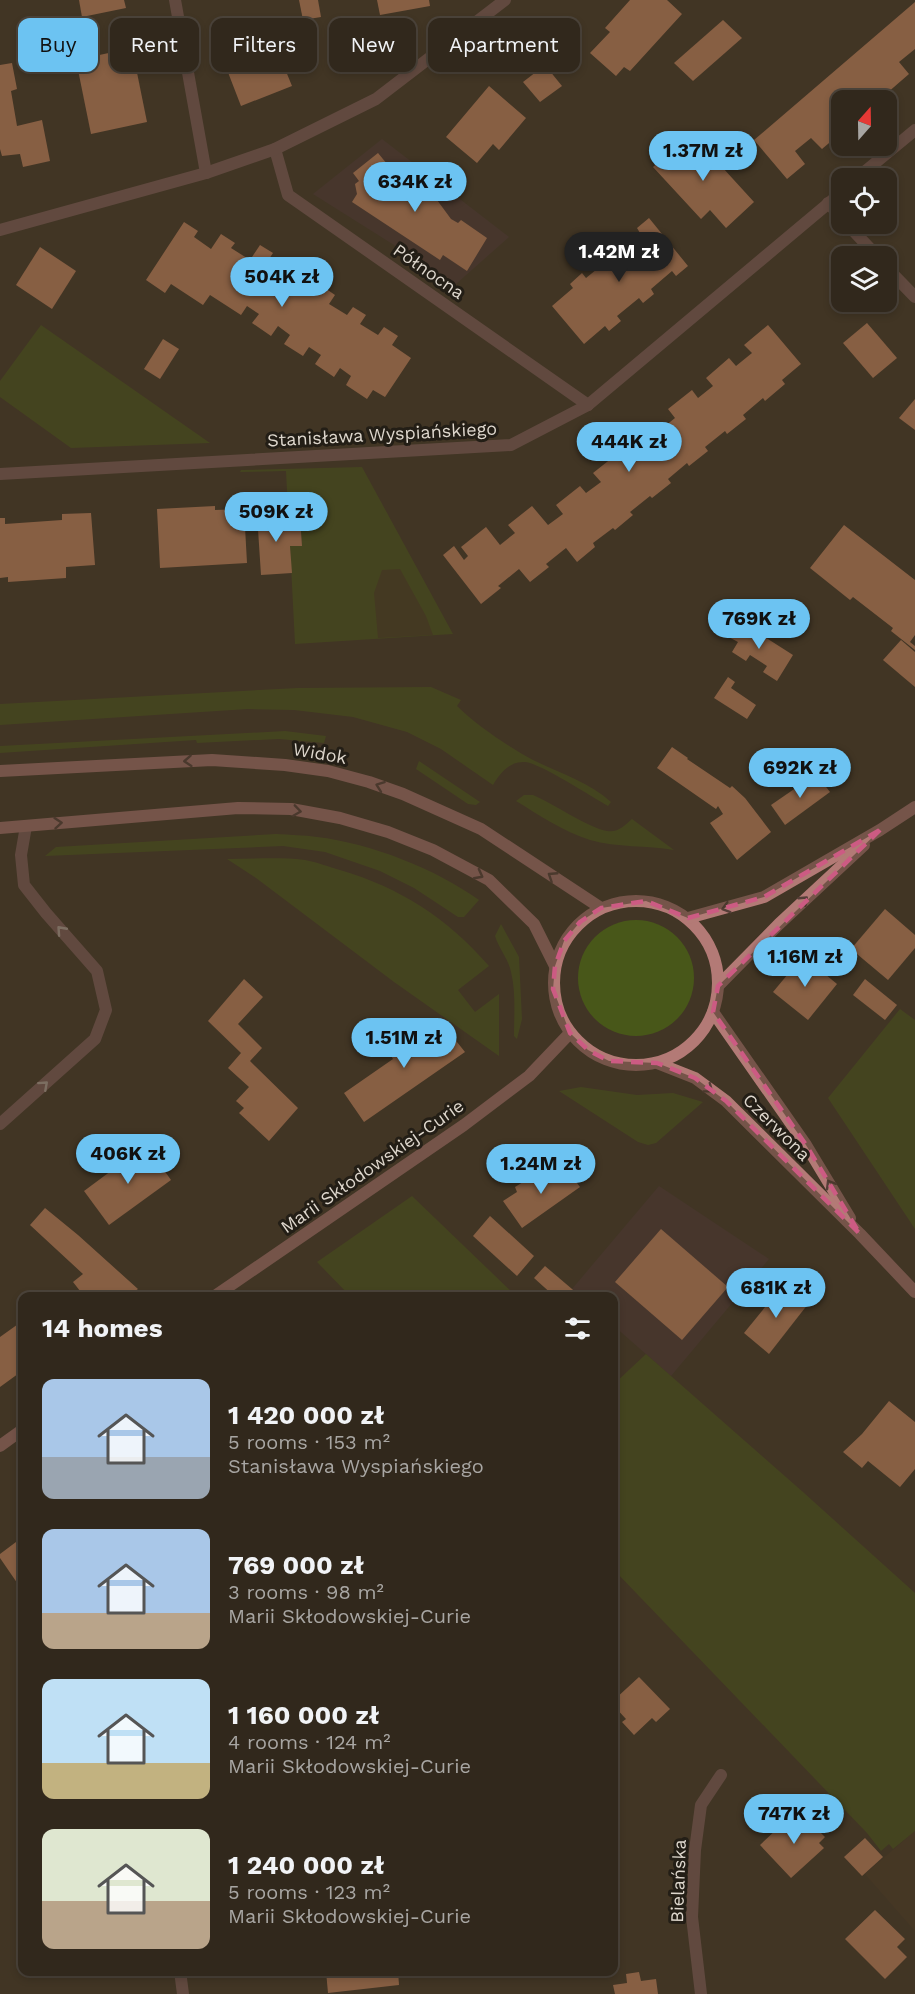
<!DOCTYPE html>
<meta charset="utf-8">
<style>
body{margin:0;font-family:"Work Sans",sans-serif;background:#393025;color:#f1f3f6;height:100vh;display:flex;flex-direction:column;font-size:22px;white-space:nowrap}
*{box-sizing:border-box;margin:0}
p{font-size:20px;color:#a8a6a3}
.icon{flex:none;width:33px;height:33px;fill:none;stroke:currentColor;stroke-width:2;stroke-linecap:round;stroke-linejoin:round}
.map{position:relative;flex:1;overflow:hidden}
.sheet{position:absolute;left:18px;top:1292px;width:600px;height:684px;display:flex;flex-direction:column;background:#31281c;border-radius:12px;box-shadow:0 3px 9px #0003,0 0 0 2px #4c443b}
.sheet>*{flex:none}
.banner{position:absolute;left:18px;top:18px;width:600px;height:54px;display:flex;gap:12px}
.needle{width:39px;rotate:20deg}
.tools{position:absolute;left:831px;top:90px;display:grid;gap:12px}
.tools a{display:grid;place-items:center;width:66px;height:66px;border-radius:12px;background:#31281c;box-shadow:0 3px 9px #0003,0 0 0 2px #4c443b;font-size:30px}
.price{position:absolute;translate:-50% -51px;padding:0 14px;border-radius:21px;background:#6cc3f2;color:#111;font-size:20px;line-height:39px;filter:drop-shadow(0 2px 3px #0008)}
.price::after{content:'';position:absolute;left:50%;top:36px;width:18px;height:14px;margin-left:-9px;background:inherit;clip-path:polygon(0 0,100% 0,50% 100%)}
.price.active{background:#222;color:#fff}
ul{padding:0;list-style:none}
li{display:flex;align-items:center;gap:18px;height:150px;padding:0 24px}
li span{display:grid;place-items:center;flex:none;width:168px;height:120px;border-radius:12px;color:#555}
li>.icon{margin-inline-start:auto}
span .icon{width:72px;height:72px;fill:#fffc;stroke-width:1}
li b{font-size:26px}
h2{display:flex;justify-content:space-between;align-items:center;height:72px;padding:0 24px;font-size:26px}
.pill{padding:0 21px;border-radius:12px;background:#31281c;box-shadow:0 3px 9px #0003,0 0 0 2px #4c443b;font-size:21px;line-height:54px}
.pill.active{background:#6cc3f2;color:#111}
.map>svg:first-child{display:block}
.commercial{fill:#4e3936}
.built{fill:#4b3a24}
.green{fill:#485719}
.sand{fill:#473f1f}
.building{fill:#dc9268}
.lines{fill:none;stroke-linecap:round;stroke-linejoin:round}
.street{stroke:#876360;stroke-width:12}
.secondary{stroke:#b37a76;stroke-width:12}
.oneway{stroke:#553e38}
.oneway2{stroke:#c4b4ac}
.marked{fill:none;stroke:#cc5b83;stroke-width:4.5;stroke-dasharray:12 8;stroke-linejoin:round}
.labels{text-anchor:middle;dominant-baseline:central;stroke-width:6;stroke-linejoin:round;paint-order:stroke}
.street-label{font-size:18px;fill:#ded7cd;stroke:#231e16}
</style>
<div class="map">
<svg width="915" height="1994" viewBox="0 0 915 1994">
<rect width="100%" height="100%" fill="#413525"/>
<!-- commercial -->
<g class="commercial">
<path d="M382,139L509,237L456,284L313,194Z"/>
<path d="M659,1186L769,1259L671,1376L614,1326V1296H580L572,1289Z"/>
</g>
<!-- built -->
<path class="built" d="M915,1831V1931L865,1874Z"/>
<!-- green -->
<g class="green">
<path d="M41,325L210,443L71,448L0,397V381Z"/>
<path d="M362,467L453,634L295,644L290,546L302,545L301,531H289L286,471L240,472L241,470Z"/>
<path d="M431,687L461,700L457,706C476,725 509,747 533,760C560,773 589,782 611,802L608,806C592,797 540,763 525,762C510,761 500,773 493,785L441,749L407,732L353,717L294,710L248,709L0,725V704L298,688Z"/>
<path d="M285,731L326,736L324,743L279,739L197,743L196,740L0,753V746Z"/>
<path d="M419,761L480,802L476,805L468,804L416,769Z"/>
<path d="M524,795H533C552,803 589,828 607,831C618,833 625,825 632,819L674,850C647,845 617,848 590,840C564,832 539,815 516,801Z"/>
<path d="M276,834C290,835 304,835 317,837C370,843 436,869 479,900L464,917H458L414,888L380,871L325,852L283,846L45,856L56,847Z"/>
<path d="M227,859C252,859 279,857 305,860C317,862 329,867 340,870C401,888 447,918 489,966L458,990L475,1012L499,994V1056L394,982L256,878Z"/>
<circle cx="636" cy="978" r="58"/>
<path d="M501,924L519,957L522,1019L517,1039L514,1036C514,1015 516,992 511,972C509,960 499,949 495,936Z"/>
<path d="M900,1009L915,1020V1229L828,1098Z"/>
<path d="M581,1087L637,1095L673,1093L703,1102L656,1143L648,1145L638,1142L559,1091Z"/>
<path d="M412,1196L516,1296H350L317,1262Z"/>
<path d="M646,1354L803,1492L915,1593V1831L893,1849L889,1844L881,1851L867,1833L614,1570V1384Z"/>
</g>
<!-- sand -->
<path class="sand" d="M400,569L426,616L433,635L378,638L374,593L382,570Z"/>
<!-- building -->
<g class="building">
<path d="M79,0H124L126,8L82,17Z"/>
<path d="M299,0H318L321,17L303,20Z"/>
<path d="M377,0H429L430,6L380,15Z"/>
<path d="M630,0H667L682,14L630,71L624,67L616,76L590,53L610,32L605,28Z"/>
<path d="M915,2V49L899,62L909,74L879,100H871L864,93L854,100H842V132L822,149L811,138L795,151L805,164L787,179L754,140Z"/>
<path d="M723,20L742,38L693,81L674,63Z"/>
<path d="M258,30L264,46L274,42L292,86L241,106L224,62L245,54L238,38Z"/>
<path d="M132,48L147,122L91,134L76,60Z"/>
<path d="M12,63L17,89L11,91L17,126L42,120L50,161L23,167L20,154L2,156L0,149V65Z"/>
<path d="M545,65L562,86L540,102L523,82Z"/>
<path d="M489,86L526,118L499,150L493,144L477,163L446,137Z"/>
<path d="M691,133L754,202L726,228L710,210L701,219L653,167Z"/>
<path d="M378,153L392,170L399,164L417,187L423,181L451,219L458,223L461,220L487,238L467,271L443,255L440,260L352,202L357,194L355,184L359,181L353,173Z"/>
<path d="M649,218L688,266L676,276L672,271L651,289L654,294L643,303L639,298L617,316L621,321L609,331L605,326L584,344L552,306L573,288L570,284L582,273L586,278L607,261L603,256L615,246L619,251L640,233L637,228Z"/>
<path d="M184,222L198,231L194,237L211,249L221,234L235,243L231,248L250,260L260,245L273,253L267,262L285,275L291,265L304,274L298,283L316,295L322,286L335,295L329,304L347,315L353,307L366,315L360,324L378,335L384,327L398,336L392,345L411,358L385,397L373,390L367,399L346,385L351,376L340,368L334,377L315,364L321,355L309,347L303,356L284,344L290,335L278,326L271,336L252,323L259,314L247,306L241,315L210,295L203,305L171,284L165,293L146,280Z"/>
<path d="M40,247L76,271L52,309L16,285Z"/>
<path d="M867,323L897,358L873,378L843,343Z"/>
<path d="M768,325L801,364L782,380L785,384L765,401L763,398L743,415L746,419L727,434L725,431L705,447L708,451L689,466L687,463L668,479L671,483L652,498L650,496L630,512L633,515L615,530L613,528L593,543L595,547L577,562L566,548L546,564L549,567L530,582L519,569L498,586L501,588L481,604L443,555L454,546L464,560L468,556L461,547L486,527L500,545L515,533L508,525L532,506L548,525L563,514L556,505L580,486L586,493L601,482L593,473L617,454L623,462L637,450L630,441L654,422L660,430L675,418L668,409L692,390L698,398L713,386L706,378L729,358L736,366L752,353L744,345Z"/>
<path d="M163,339L179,349L160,379L144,369Z"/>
<path d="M915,399V430L899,418Z"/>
<path d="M215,506V510L244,509L247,563L160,568L157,509Z"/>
<path d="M288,512L289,531H301L302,546H290L292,573L261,575L257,514Z"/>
<path d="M91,513L95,565L66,567V578L8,582V577L0,578V518H5V524L62,520V514Z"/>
<path d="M844,525L915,580V635L910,642L915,646V650L891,631L893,628L853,597L850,600L810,568Z"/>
<path d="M734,620L756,634L757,632L793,655L777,681L763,672L767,666L750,655L746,661L732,652L738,642L725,635Z"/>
<path d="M901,640L915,652V687L883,660Z"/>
<path d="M728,677L735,682L731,688L756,705L747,719L714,698Z"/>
<path d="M672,747L688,758L687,759L730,788L732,786L745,798L771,832L737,860L710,823L723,814L718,806L716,809L657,768Z"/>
<path d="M816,774L830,792L785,825L771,805Z"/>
<path d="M885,909L915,935V948L888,980L851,949Z"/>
<path d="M803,956L837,984L808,1020L773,992Z"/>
<path d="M244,979L263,997L238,1024L262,1048L250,1061L298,1108L269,1141L239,1113L244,1108L236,1101L249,1087L228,1068L241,1053L208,1021Z"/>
<path d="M865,979L897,1005L885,1020L853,995Z"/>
<path d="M425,1019L439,1037L446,1031L449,1032L465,1052L364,1122L344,1093L393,1059L386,1047Z"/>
<path d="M146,1145L171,1180L109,1225L84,1191Z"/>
<path d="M566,1167L569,1171L574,1170L579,1178L577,1183L580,1187L522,1228L503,1201L517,1192L515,1187L528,1179L530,1182L544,1173L548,1179Z"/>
<path d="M45,1208L78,1235L138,1289L128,1296H84L73,1282L83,1274L30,1225Z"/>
<path d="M490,1216L534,1256L517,1276L473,1236Z"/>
<path d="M661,1229L728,1287L682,1340L615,1282Z"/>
<path d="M545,1266L572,1289L580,1296H554L534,1278Z"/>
<path d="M783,1285L808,1304L769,1354L744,1333Z"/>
<path d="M21,1322L22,1371L0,1387V1337Z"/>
<path d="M889,1401L915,1422V1469L900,1487L868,1461L862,1468L843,1452L862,1434Z"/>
<path d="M16,1542L20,1548L22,1546V1590L0,1558V1554Z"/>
<path d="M639,1677L670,1709L656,1722L652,1718L634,1735L622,1722L626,1719L614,1706V1700Z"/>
<path d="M793,1814L805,1827L810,1822L825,1837L819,1843L824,1848L791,1878L760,1845Z"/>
<path d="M865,1838L883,1857L862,1876L844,1857Z"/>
<path d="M875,1910L905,1939L897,1947L907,1957L885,1979L845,1939Z"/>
<path d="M326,1971H398L399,1985L328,1993Z"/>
<path d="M639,1972L641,1981L656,1979L658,1994H615L613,1985L627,1983L626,1974Z"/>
</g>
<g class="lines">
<!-- street -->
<g class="street">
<path d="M175,0L206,173"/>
<path d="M275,149L288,195L588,405"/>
<path d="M857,178L915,130"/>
<path d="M828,203L842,218"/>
<path d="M847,224L877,256"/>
<path d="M0,230L206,173L275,149L376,99L505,0"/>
<path d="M886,267L915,297"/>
<path d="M0,474L511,445L588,405L842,192"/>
<path d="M0,1124L95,1039L106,1010L97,971L46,913L24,885L21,855L26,826"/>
<path d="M180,1971L183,1994"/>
<path d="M701,1994L692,1917L695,1850L701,1805L721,1775"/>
</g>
<!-- secondary -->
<g class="secondary">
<path d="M0,771L212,760L285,765L328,771L369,782L403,794L481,829L601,908"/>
<path d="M0,828L238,808L291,809L340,818L388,832L433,850L489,880L534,924L555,966"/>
<circle cx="636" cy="983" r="82"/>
<path d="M688,918L764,897L880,830L915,807"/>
<path d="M718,986L779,924L864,845"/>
<path d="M713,1012L806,1145L850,1218"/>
<path d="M657,1063L695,1078L726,1101L860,1234L915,1292"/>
<path d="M215,1296L464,1125L529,1076L570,1033"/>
<path d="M0,1446L22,1430"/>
</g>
</g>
<!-- one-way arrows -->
<defs><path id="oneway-chevron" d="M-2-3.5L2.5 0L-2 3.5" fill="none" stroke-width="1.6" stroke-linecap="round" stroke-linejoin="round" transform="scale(1.5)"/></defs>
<g class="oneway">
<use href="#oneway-chevron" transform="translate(188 761) rotate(176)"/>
<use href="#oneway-chevron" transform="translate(380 786) rotate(-160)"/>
<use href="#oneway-chevron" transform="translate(297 811) rotate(8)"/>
<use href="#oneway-chevron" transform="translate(58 823) rotate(-5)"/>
<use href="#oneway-chevron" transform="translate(479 875) rotate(28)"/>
<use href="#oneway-chevron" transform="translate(552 876) rotate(-147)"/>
<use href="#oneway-chevron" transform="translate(804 900) rotate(-43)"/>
<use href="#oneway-chevron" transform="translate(726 908) rotate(164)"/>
<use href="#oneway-chevron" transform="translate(709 1089) rotate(37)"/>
<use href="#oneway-chevron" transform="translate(830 1184) rotate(-121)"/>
</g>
<g class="oneway2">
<use href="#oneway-chevron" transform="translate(61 930) rotate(-132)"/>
<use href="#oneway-chevron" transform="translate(44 1085) rotate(-42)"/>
</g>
<!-- marked area -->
<path d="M0 0H915V1994H0ZM880,830L718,986L713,1012L806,1145L860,1234L726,1101L695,1078L657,1063L609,1061L588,1050L570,1033L553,989L555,966L564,941L580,922L601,908L646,901L688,918L764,897Z" fill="#413525" fill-opacity=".55" fill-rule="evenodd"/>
<path class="marked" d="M880,830L718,986L713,1012L806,1145L860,1234L726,1101L695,1078L657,1063L609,1061L588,1050L570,1033L553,989L555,966L564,941L580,922L601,908L646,901L688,918L764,897Z"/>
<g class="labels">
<!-- street labels -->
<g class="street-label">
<text transform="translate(429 271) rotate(35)">Północna</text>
<text transform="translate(382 434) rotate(-3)">Stanisława Wyspiańskiego</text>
<text transform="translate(320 753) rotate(10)">Widok</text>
<text transform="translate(777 1127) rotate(45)">Czerwona</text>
<text transform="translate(372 1166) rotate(-35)">Marii Skłodowskiej-Curie</text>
<text transform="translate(678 1881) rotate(-88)">Bielańska</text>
</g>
</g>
</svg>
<div class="tools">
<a><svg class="needle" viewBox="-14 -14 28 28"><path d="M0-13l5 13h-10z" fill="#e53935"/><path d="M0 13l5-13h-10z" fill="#a8a6a3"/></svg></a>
<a><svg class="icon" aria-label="locate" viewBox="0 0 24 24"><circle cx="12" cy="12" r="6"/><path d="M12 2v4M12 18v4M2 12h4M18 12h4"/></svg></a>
<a><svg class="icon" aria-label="layers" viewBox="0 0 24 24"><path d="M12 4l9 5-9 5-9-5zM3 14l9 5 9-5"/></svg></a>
</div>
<b class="price" style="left:703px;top:182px">1.37M zł</b>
<b class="price" style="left:415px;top:213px">634K zł</b>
<b class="price active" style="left:619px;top:283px">1.42M zł</b>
<b class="price" style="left:282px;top:308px">504K zł</b>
<b class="price" style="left:629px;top:473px">444K zł</b>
<b class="price" style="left:276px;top:543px">509K zł</b>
<b class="price" style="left:759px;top:650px">769K zł</b>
<b class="price" style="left:800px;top:799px">692K zł</b>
<b class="price" style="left:805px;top:988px">1.16M zł</b>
<b class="price" style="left:404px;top:1069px">1.51M zł</b>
<b class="price" style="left:128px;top:1185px">406K zł</b>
<b class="price" style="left:541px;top:1195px">1.24M zł</b>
<b class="price" style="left:776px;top:1319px">681K zł</b>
<b class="price" style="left:794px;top:1845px">747K zł</b>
<div class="banner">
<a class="pill active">Buy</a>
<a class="pill">Rent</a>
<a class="pill">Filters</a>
<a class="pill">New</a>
<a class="pill">Apartment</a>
</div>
<section class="sheet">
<h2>14 homes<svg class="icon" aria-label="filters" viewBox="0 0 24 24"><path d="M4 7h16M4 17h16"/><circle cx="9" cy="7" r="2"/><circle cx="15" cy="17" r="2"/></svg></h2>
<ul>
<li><span style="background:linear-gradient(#a9c7e8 65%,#9aa5b1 0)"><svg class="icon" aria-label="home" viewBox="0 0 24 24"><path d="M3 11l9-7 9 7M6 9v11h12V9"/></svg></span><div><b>1 420 000 zł</b><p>5 rooms · 153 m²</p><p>Stanisława Wyspiańskiego</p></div></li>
<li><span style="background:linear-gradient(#a9c7e8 70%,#b9a48a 0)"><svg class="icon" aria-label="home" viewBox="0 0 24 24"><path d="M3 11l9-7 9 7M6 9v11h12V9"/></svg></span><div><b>769 000 zł</b><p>3 rooms · 98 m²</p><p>Marii Skłodowskiej-Curie</p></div></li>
<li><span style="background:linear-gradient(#bfe0f5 70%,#c2b280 0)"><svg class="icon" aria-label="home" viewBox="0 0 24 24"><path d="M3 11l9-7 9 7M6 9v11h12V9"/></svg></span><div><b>1 160 000 zł</b><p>4 rooms · 124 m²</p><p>Marii Skłodowskiej-Curie</p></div></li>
<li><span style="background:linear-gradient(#dfe7d0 60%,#b9a48a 0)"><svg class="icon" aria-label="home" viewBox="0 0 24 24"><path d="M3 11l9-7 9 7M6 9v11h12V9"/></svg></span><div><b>1 240 000 zł</b><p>5 rooms · 123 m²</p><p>Marii Skłodowskiej-Curie</p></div></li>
</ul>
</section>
</div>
